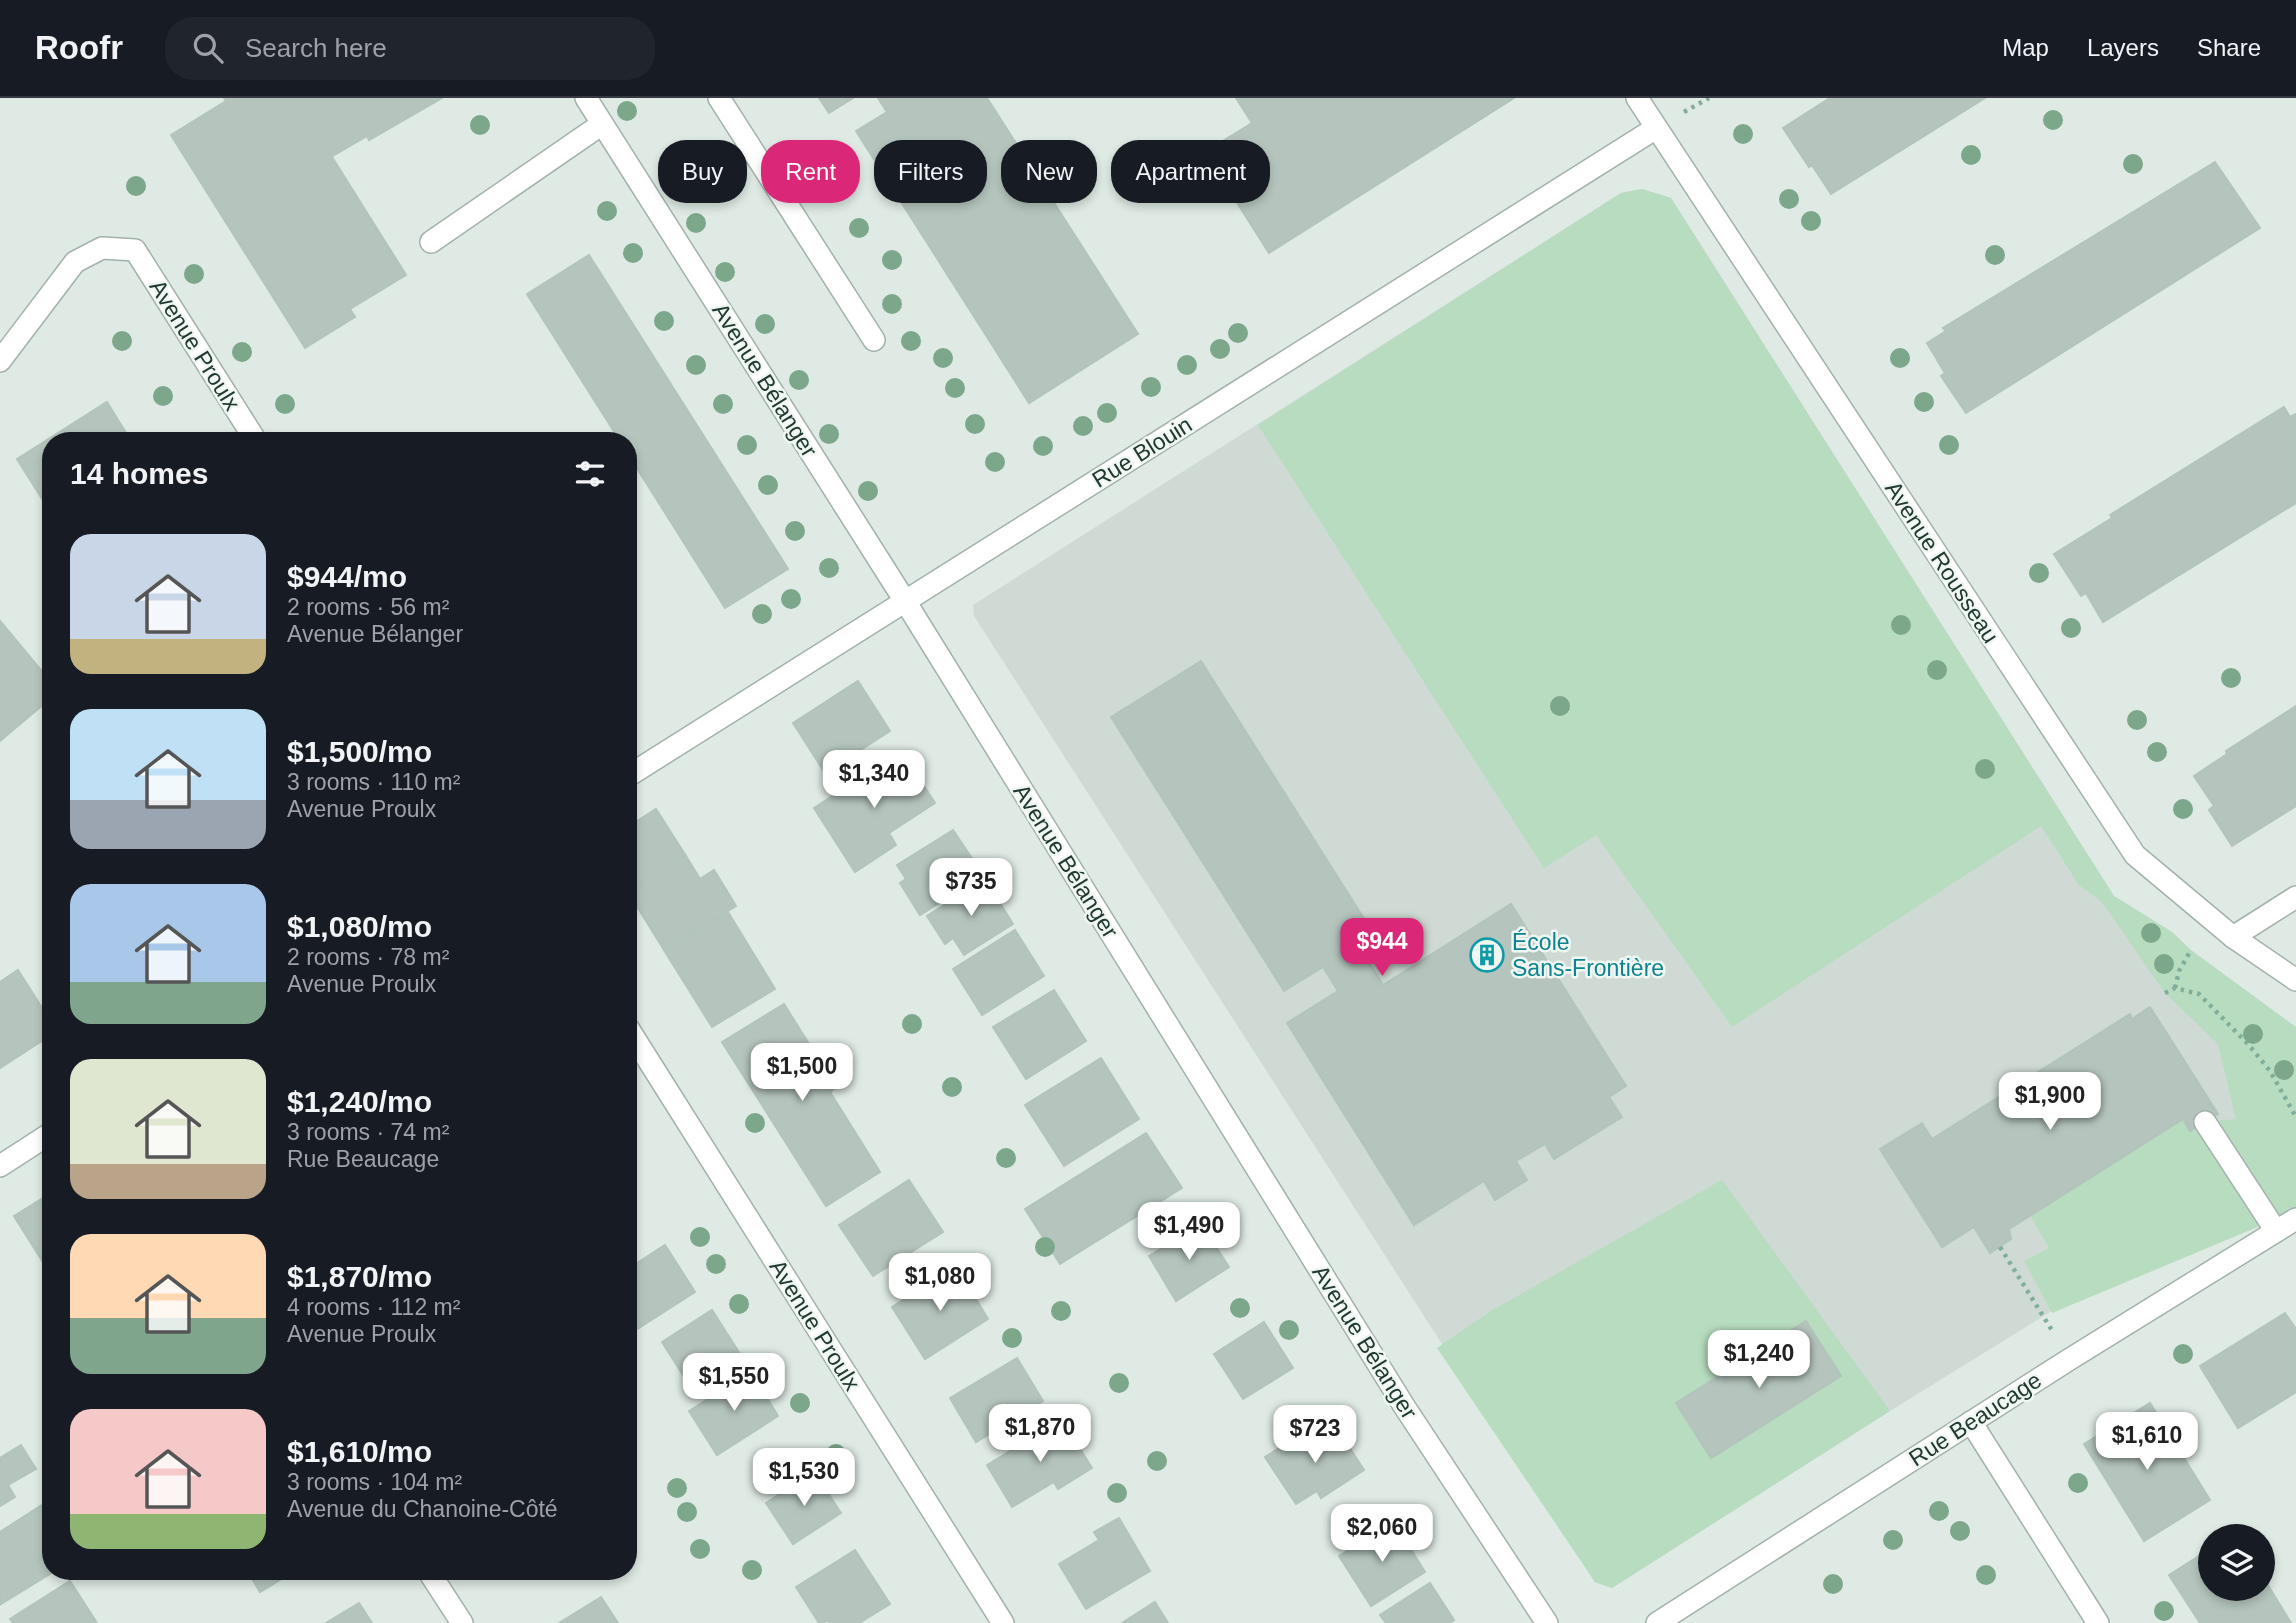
<!DOCTYPE html>
<meta charset="utf-8">
<style>
body{margin:0;font-family:Arial,sans-serif;background:#20242c;color:#f1f3f6;height:100vh;display:flex;flex-direction:column;font-size:26px;white-space:nowrap}
*{box-sizing:border-box;margin:0}
p{font-size:23px;color:#9ea1a6}
.icon{flex:none;width:38px;height:38px;fill:none;stroke:currentColor;stroke-width:2;stroke-linecap:round;stroke-linejoin:round}
.map{position:relative;flex:1;overflow:hidden}
.details{position:absolute;left:42px;top:334px;width:595px;height:1148px;display:flex;flex-direction:column;background:#171b24;border-radius:28px;box-shadow:0 4px 10px #0003}
.details>*{flex:none}
.top-card{position:absolute;left:658px;top:42px;width:665px;height:63px;display:flex;gap:14px}
.buttons{position:absolute;left:2198px;top:1426px;display:grid;gap:14px}
.buttons a{display:grid;place-items:center;width:77px;height:77px;border-radius:50%;background:#171b24;box-shadow:0 4px 10px #0003;font-size:35px}
.price{position:absolute;translate:-50% -60px;padding:0 16px;border-radius:14px;background:#fff;color:#222;font-size:23px;line-height:46px;filter:drop-shadow(0 2px 4px #0008)}
.price::after{content:'';position:absolute;left:50%;top:42px;width:21px;height:16px;margin-left:-10px;background:inherit;clip-path:polygon(0 0,100% 0,50% 100%)}
.price.active{background:#db2777;color:#fff}
ul{padding:0;list-style:none}
li{display:flex;align-items:center;gap:21px;height:175px;padding:0 28px}
li span{display:grid;place-items:center;flex:none;width:196px;height:140px;border-radius:21px;color:#555}
li>.icon{margin-inline-start:auto}
span .icon{width:84px;height:84px;fill:#fffc;stroke-width:1}
li b{font-size:30px}
h2{display:flex;justify-content:space-between;align-items:center;height:84px;padding:0 28px;font-size:30px}
.chip{padding:0 24px;border-radius:28px;background:#171b24;box-shadow:0 4px 10px #0003;font-size:24px;line-height:63px}
.chip.active{background:#db2777;color:#fff}
header{display:flex;align-items:center;gap:42px;box-sizing:border-box;height:98px;padding:0 35px;background:#171b24;border-bottom:2px solid #363941}
header strong{font-size:33px}
nav{display:flex;gap:38px;margin-inline-start:auto;font-size:24px}
.search{width:490px;height:63px;background:#20242c;display:flex;align-items:center;gap:18px;box-sizing:border-box;padding:0 24px;border-radius:28px;color:#9ea1a6;font-size:26px}
.map>svg:first-child{display:block}
.built{fill:#cedad3}
.green{fill:#b8dcbf}
.building{fill:#b5c5bd;stroke:#b2c4bb;stroke-width:2}
.lines{fill:none;stroke-linecap:round;stroke-linejoin:round}
.minor-casing{stroke:#a2b2ab;stroke-width:24}
.path{stroke:#80ae9b;stroke-width:4.5;stroke-dasharray:3.5 5;stroke-linecap:butt}
.minor{stroke:#fff;stroke-width:21}
.tree{fill:#7ca78a}
.labels{text-anchor:middle;dominant-baseline:central;stroke-width:5;stroke-linejoin:round;paint-order:stroke}
.street-label{font-size:23px;fill:#213a31;stroke:#f0f7f3}
.culture-label{font-size:23px;fill:#0d838f;stroke:#f0f7f3;text-anchor:start}
</style>
<header>
<strong>Roofr</strong>
<div class="search"><svg class="icon" aria-label="search" viewBox="0 0 24 24"><circle cx="10" cy="10" r="6"/><path d="M15 15l6 6"/></svg>Search here</div>
<nav><a>Map</a><a>Layers</a><a>Share</a></nav>
</header>
<div class="map">
<svg width="2296" height="1525" viewBox="0 0 2296 1525">
<rect width="100%" height="100%" fill="#dfeae4"/>
<!-- built -->
<path class="built" d="M1642,91L1671,100L2114,798L2172,834L2191,852L2296,1062L1890,1313L1612,1490L1595,1484L974,518L973,507L1621,95Z"/>
<!-- green -->
<g class="green">
<path d="M1642,91L1671,100L2114,798L2172,834L2191,852L2296,929V1113L2052,1215L2024,1163L2049,1150L2030,1117L2183,1021L2191,1033L2205,1024L2236,1021L2218,946L2165,895L2102,804L2079,787L2041,728L1732,929L1596,737L1544,770L1258,327L1621,95Z"/>
<path d="M1722,1082L1890,1313L1612,1490L1595,1484L1437,1250L1491,1213Z"/>
</g>
<!-- building -->
<g class="building">
<path d="M224,0H295L406,177L350,211L355,219L305,250L171,37L226,3Z"/>
<path d="M295,0H442L369,42L367,38L331,59Z"/>
<path d="M819,0H853L829,15Z"/>
<path d="M878,0H987L1138,236L1029,305L856,33L887,14Z"/>
<path d="M1236,0H1514L1269,155L1205,54L1252,25Z"/>
<path d="M1830,0H1985L1831,96L1812,67L1809,69L1783,30Z"/>
<path d="M2215,64L2260,130L1966,315L1941,278L1945,275L1927,245L1946,233L1943,230Z"/>
<path d="M589,157L788,471L725,510L628,356V343H620L527,196Z"/>
<path d="M107,304L131,343H51V415L17,361Z"/>
<path d="M2284,309L2290,319L2296,316V405L2103,524L2086,495L2081,498L2054,456L2112,420L2110,417Z"/>
<path d="M0,523L51,584V600L0,643Z"/>
<path d="M1201,563L1373,835L1356,845L1383,887L1511,806L1626,988L1609,999L1622,1019L1554,1061L1545,1046L1516,1063L1527,1082L1495,1102L1484,1083L1414,1127L1287,925L1338,893L1323,869L1284,893L1111,619Z"/>
<path d="M858,583L890,633L825,675L793,625Z"/>
<path d="M2296,608V708L2232,748L2209,712L2214,708L2194,678L2227,656L2226,653Z"/>
<path d="M901,653L935,705L889,735L896,747L855,774L814,710Z"/>
<path d="M656,711L686,758L628,794V729Z"/>
<path d="M953,732L983,777L920,817L900,785L906,781L897,767Z"/>
<path d="M686,758L700,781L714,772L736,808L664,852L628,794Z"/>
<path d="M985,781L1013,826L964,857L953,840L945,846L927,818Z"/>
<path d="M728,814L775,891L712,929L664,852Z"/>
<path d="M1015,832L1044,878L982,917L953,871Z"/>
<path d="M18,872L51,924V937L0,970V884Z"/>
<path d="M1054,892L1086,943L1026,981L993,929Z"/>
<path d="M784,906L836,989L830,994L880,1074L826,1108L722,944Z"/>
<path d="M2150,909L2218,1016L2190,1033L2183,1021L2009,1131L2011,1141L1990,1155L1974,1129L1942,1149L1880,1051L1922,1025L1932,1041L2130,916L2132,921Z"/>
<path d="M1101,960L1139,1021L1064,1068L1025,1007Z"/>
<path d="M1146,1035L1182,1090L1060,1166L1025,1111Z"/>
<path d="M909,1082L943,1134L873,1178L839,1127Z"/>
<path d="M51,1095V1177L14,1118Z"/>
<path d="M1201,1126L1229,1169L1176,1203L1149,1158Z"/>
<path d="M665,1147L695,1194L628,1237V1171Z"/>
<path d="M956,1168L988,1221L925,1261L892,1209Z"/>
<path d="M712,1212L742,1259L692,1291L662,1244Z"/>
<path d="M2285,1215L2296,1231V1294L2238,1330L2200,1268Z"/>
<path d="M1806,1223L1841,1278L1711,1360L1676,1305Z"/>
<path d="M1264,1224L1293,1270L1243,1301L1214,1256Z"/>
<path d="M1017,1260L1043,1303L976,1344L950,1300Z"/>
<path d="M751,1274L778,1318L717,1357L689,1313Z"/>
<path d="M2150,1305L2210,1402L2144,1443L2084,1346Z"/>
<path d="M1062,1322L1092,1370L1058,1391L1054,1384L1012,1409L987,1367Z"/>
<path d="M1334,1326L1364,1372L1321,1400L1317,1393L1296,1406L1265,1359L1287,1345L1293,1353Z"/>
<path d="M21,1347L36,1371L8,1387L15,1399L0,1408V1360Z"/>
<path d="M814,1374L841,1415L793,1446L766,1405Z"/>
<path d="M48,1403L51,1407V1474H53L1,1506L0,1434Z"/>
<path d="M1119,1420L1150,1473L1086,1511L1059,1466L1099,1442L1094,1434Z"/>
<path d="M1394,1424L1425,1474L1371,1508L1339,1458Z"/>
<path d="M2210,1451V1491H2263V1479L2291,1525H2200L2169,1477Z"/>
<path d="M855,1452L890,1506L859,1525H830L828,1523L819,1525L796,1489Z"/>
<path d="M248,1474H293L260,1494Z"/>
<path d="M70,1483L97,1525H13L10,1521Z"/>
<path d="M1430,1485L1454,1522L1450,1525H1386L1380,1517Z"/>
<path d="M601,1499L618,1525H559Z"/>
<path d="M1155,1504L1168,1525H1122Z"/>
<path d="M359,1505L372,1525H326Z"/>
</g>
<g class="lines">
<defs>
<g id="minor">
<path d="M586,0L905,503L1404,1308L1547,1525"/>
<path d="M719,0L874,242"/>
<path d="M1637,0L2135,757L2233,839L2296,882"/>
<path d="M431,144L602,26"/>
<path d="M0,263L75,164L102,150L135,152L256,343"/>
<path d="M628,678L1656,30"/>
<path d="M2233,839L2296,799"/>
<path d="M628,930L1003,1525"/>
<path d="M2205,1024L2276,1133"/>
<path d="M0,1068L51,1035"/>
<path d="M1971,1324L2098,1525"/>
<path d="M429,1474L462,1525"/>
<path d="M1657,1525L2070,1261L2296,1121"/>
</g>
</defs>
<!-- minor casing -->
<use href="#minor" class="minor-casing"/>
<!-- path -->
<g class="path">
<path d="M1684,14L1709,0"/>
<path d="M2175,890L2179,873L2191,852"/>
<path d="M2165,895L2175,890L2199,896L2248,946L2270,973L2296,1019"/>
<path d="M2000,1149L2053,1234"/>
</g>
<!-- minor -->
<use href="#minor" class="minor"/>
</g>
<!-- trees -->
<g class="tree">
<circle cx="627" cy="13" r="10"/>
<circle cx="2053" cy="22" r="10"/>
<circle cx="480" cy="27" r="10"/>
<circle cx="1743" cy="36" r="10"/>
<circle cx="1971" cy="57" r="10"/>
<circle cx="2133" cy="66" r="10"/>
<circle cx="829" cy="85" r="10"/>
<circle cx="136" cy="88" r="10"/>
<circle cx="1789" cy="101" r="10"/>
<circle cx="607" cy="113" r="10"/>
<circle cx="1811" cy="123" r="10"/>
<circle cx="696" cy="125" r="10"/>
<circle cx="859" cy="130" r="10"/>
<circle cx="633" cy="155" r="10"/>
<circle cx="1995" cy="157" r="10"/>
<circle cx="892" cy="162" r="10"/>
<circle cx="725" cy="174" r="10"/>
<circle cx="194" cy="176" r="10"/>
<circle cx="892" cy="206" r="10"/>
<circle cx="664" cy="223" r="10"/>
<circle cx="765" cy="226" r="10"/>
<circle cx="1238" cy="235" r="10"/>
<circle cx="122" cy="243" r="10"/>
<circle cx="911" cy="243" r="10"/>
<circle cx="1220" cy="251" r="10"/>
<circle cx="242" cy="254" r="10"/>
<circle cx="943" cy="260" r="10"/>
<circle cx="1900" cy="260" r="10"/>
<circle cx="696" cy="267" r="10"/>
<circle cx="1187" cy="267" r="10"/>
<circle cx="799" cy="282" r="10"/>
<circle cx="1151" cy="289" r="10"/>
<circle cx="955" cy="290" r="10"/>
<circle cx="163" cy="298" r="10"/>
<circle cx="1924" cy="304" r="10"/>
<circle cx="285" cy="306" r="10"/>
<circle cx="723" cy="306" r="10"/>
<circle cx="1107" cy="315" r="10"/>
<circle cx="975" cy="326" r="10"/>
<circle cx="1083" cy="328" r="10"/>
<circle cx="829" cy="336" r="10"/>
<circle cx="747" cy="347" r="10"/>
<circle cx="1949" cy="347" r="10"/>
<circle cx="1043" cy="348" r="10"/>
<circle cx="995" cy="364" r="10"/>
<circle cx="768" cy="387" r="10"/>
<circle cx="868" cy="393" r="10"/>
<circle cx="795" cy="433" r="10"/>
<circle cx="829" cy="470" r="10"/>
<circle cx="2039" cy="475" r="10"/>
<circle cx="791" cy="501" r="10"/>
<circle cx="762" cy="516" r="10"/>
<circle cx="1901" cy="527" r="10"/>
<circle cx="2071" cy="530" r="10"/>
<circle cx="1937" cy="572" r="10"/>
<circle cx="2231" cy="580" r="10"/>
<circle cx="1560" cy="608" r="10"/>
<circle cx="2137" cy="622" r="10"/>
<circle cx="2157" cy="654" r="10"/>
<circle cx="1985" cy="671" r="10"/>
<circle cx="2183" cy="711" r="10"/>
<circle cx="2151" cy="835" r="10"/>
<circle cx="2164" cy="866" r="10"/>
<circle cx="912" cy="926" r="10"/>
<circle cx="2253" cy="936" r="10"/>
<circle cx="2284" cy="972" r="10"/>
<circle cx="952" cy="989" r="10"/>
<circle cx="755" cy="1025" r="10"/>
<circle cx="1006" cy="1060" r="10"/>
<circle cx="700" cy="1139" r="10"/>
<circle cx="1045" cy="1149" r="10"/>
<circle cx="716" cy="1166" r="10"/>
<circle cx="739" cy="1206" r="10"/>
<circle cx="1240" cy="1210" r="10"/>
<circle cx="1061" cy="1213" r="10"/>
<circle cx="1289" cy="1232" r="10"/>
<circle cx="1012" cy="1240" r="10"/>
<circle cx="2183" cy="1256" r="10"/>
<circle cx="1119" cy="1285" r="10"/>
<circle cx="800" cy="1305" r="10"/>
<circle cx="836" cy="1356" r="10"/>
<circle cx="1157" cy="1363" r="10"/>
<circle cx="2078" cy="1385" r="10"/>
<circle cx="677" cy="1390" r="10"/>
<circle cx="1117" cy="1395" r="10"/>
<circle cx="1939" cy="1413" r="10"/>
<circle cx="687" cy="1414" r="10"/>
<circle cx="1960" cy="1433" r="10"/>
<circle cx="1893" cy="1442" r="10"/>
<circle cx="700" cy="1451" r="10"/>
<circle cx="752" cy="1472" r="10"/>
<circle cx="1986" cy="1477" r="10"/>
<circle cx="1833" cy="1486" r="10"/>
<circle cx="2164" cy="1513" r="10"/>
</g>
<!-- icons -->
<defs>
<symbol id="building-ring" viewBox="-11 -11 22 22"><circle r="9.5" fill="#f0f7f3" stroke="#0f9aa8" stroke-width="1.5"/><path d="M-4-6H4V6H1V3H-1V6H-4ZM-2.5-4.3h1.7v1.8h-1.7ZM.8-4.3h1.7v1.8H.8ZM-2.5-1h1.7V.8h-1.7ZM.8-1h1.7V.8H.8Z" fill="#0f9aa8"/></symbol>
</defs>
<g fill-rule="evenodd">
<use href="#building-ring" x="1468" y="838" width="38" height="38"/>
</g>
<g class="labels">
<!-- street labels -->
<g class="street-label">
<text transform="translate(195 247) rotate(58)">Avenue Proulx</text>
<text transform="translate(765 282) rotate(58)">Avenue Bélanger</text>
<text transform="translate(1142 354) rotate(-32)">Rue Blouin</text>
<text transform="translate(1942 464) rotate(57)">Avenue Rousseau</text>
<text transform="translate(1066 763) rotate(58)">Avenue Bélanger</text>
<text transform="translate(815 1227) rotate(58)">Avenue Proulx</text>
<text transform="translate(1365 1244) rotate(58)">Avenue Bélanger</text>
<text transform="translate(1975 1321) rotate(-33)">Rue Beaucage</text>
</g>
<!-- culture labels -->
<g class="culture-label">
<text x="1512" y="844">École<tspan x="1512" dy="26">Sans-Frontière</tspan></text>
</g>
</g>
</svg>
<div class="buttons">
<a><svg class="icon" aria-label="layers" viewBox="0 0 24 24"><path d="M12 4l9 5-9 5-9-5zM3 14l9 5 9-5"/></svg></a>
</div>
<b class="price" style="left:874px;top:712px">$1,340</b>
<b class="price" style="left:971px;top:820px">$735</b>
<b class="price active" style="left:1382px;top:880px">$944</b>
<b class="price" style="left:802px;top:1005px">$1,500</b>
<b class="price" style="left:2050px;top:1034px">$1,900</b>
<b class="price" style="left:1189px;top:1164px">$1,490</b>
<b class="price" style="left:940px;top:1215px">$1,080</b>
<b class="price" style="left:1759px;top:1292px">$1,240</b>
<b class="price" style="left:734px;top:1315px">$1,550</b>
<b class="price" style="left:1040px;top:1366px">$1,870</b>
<b class="price" style="left:1315px;top:1367px">$723</b>
<b class="price" style="left:2147px;top:1374px">$1,610</b>
<b class="price" style="left:804px;top:1410px">$1,530</b>
<b class="price" style="left:1382px;top:1466px">$2,060</b>
<div class="top-card">
<a class="chip">Buy</a>
<a class="chip active">Rent</a>
<a class="chip">Filters</a>
<a class="chip">New</a>
<a class="chip">Apartment</a>
</div>
<section class="details">
<h2>14 homes<svg class="icon" aria-label="filters" viewBox="0 0 24 24"><path d="M4 7h16M4 17h16"/><circle cx="9" cy="7" r="2"/><circle cx="15" cy="17" r="2"/></svg></h2>
<ul>
<li><span style="background:linear-gradient(#c9d6e8 75%,#c2b280 0)"><svg class="icon" aria-label="home" viewBox="0 0 24 24"><path d="M3 11l9-7 9 7M6 9v11h12V9"/></svg></span><div><b>$944/mo</b><p>2 rooms · 56 m²</p><p>Avenue Bélanger</p></div></li>
<li><span style="background:linear-gradient(#bfe0f5 65%,#9aa5b1 0)"><svg class="icon" aria-label="home" viewBox="0 0 24 24"><path d="M3 11l9-7 9 7M6 9v11h12V9"/></svg></span><div><b>$1,500/mo</b><p>3 rooms · 110 m²</p><p>Avenue Proulx</p></div></li>
<li><span style="background:linear-gradient(#a9c7e8 70%,#7fa58c 0)"><svg class="icon" aria-label="home" viewBox="0 0 24 24"><path d="M3 11l9-7 9 7M6 9v11h12V9"/></svg></span><div><b>$1,080/mo</b><p>2 rooms · 78 m²</p><p>Avenue Proulx</p></div></li>
<li><span style="background:linear-gradient(#dfe7d0 75%,#b9a48a 0)"><svg class="icon" aria-label="home" viewBox="0 0 24 24"><path d="M3 11l9-7 9 7M6 9v11h12V9"/></svg></span><div><b>$1,240/mo</b><p>3 rooms · 74 m²</p><p>Rue Beaucage</p></div></li>
<li><span style="background:linear-gradient(#ffd9b3 60%,#7fa58c 0)"><svg class="icon" aria-label="home" viewBox="0 0 24 24"><path d="M3 11l9-7 9 7M6 9v11h12V9"/></svg></span><div><b>$1,870/mo</b><p>4 rooms · 112 m²</p><p>Avenue Proulx</p></div></li>
<li><span style="background:linear-gradient(#f6c9c9 75%,#8fb573 0)"><svg class="icon" aria-label="home" viewBox="0 0 24 24"><path d="M3 11l9-7 9 7M6 9v11h12V9"/></svg></span><div><b>$1,610/mo</b><p>3 rooms · 104 m²</p><p>Avenue du Chanoine-Côté</p></div></li>
</ul>
</section>
</div>
